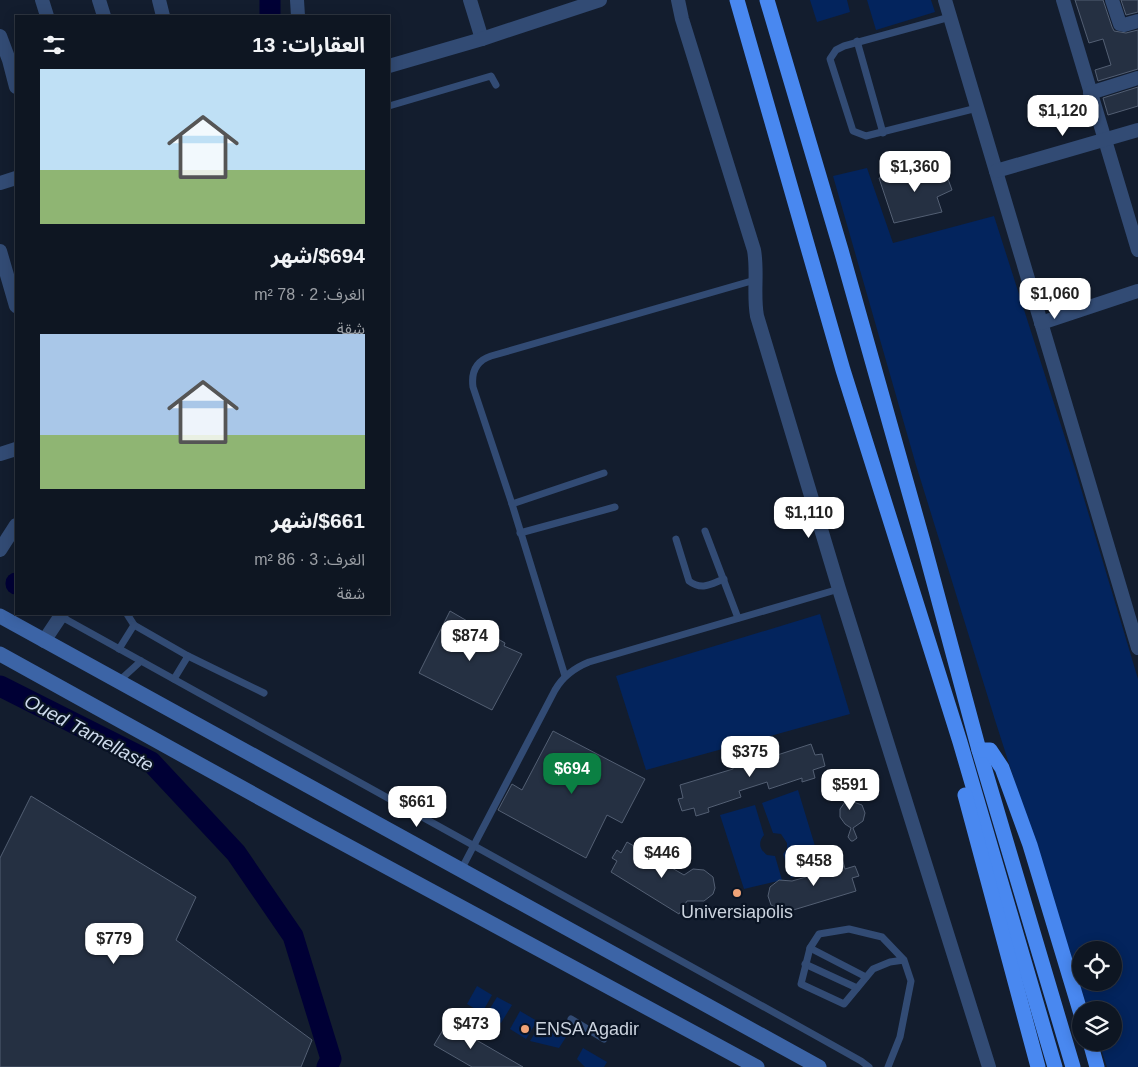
<!DOCTYPE html>
<html lang="ar">
<meta charset="utf-8">
<style>
body{margin:0;font-family:Helvetica,"Noto Sans Arabic",sans-serif;background:#171f2a;color:#f1f3f6;direction:rtl;height:100vh;display:flex;flex-direction:column;font-size:19px;white-space:nowrap}
*{box-sizing:border-box;margin:0}
p{font-size:16px;color:#9b9fa5}
.icon{flex:none;width:28px;height:28px;fill:none;stroke:currentColor;stroke-width:2;stroke-linecap:round;stroke-linejoin:round}
.map{position:relative;flex:1;overflow:hidden;direction:ltr}
.drawer{position:absolute;left:15px;top:15px;width:375px;height:600px;display:flex;flex-direction:column;background:#0e1622;border-radius:0px;box-shadow:0 2px 12px #0003,0 0 0 1px #2e3540;direction:rtl}
.drawer>*{flex:none}
.tools{position:absolute;left:1072px;top:941px;display:grid;gap:10px}
.tools a{display:grid;place-items:center;width:50px;height:50px;border-radius:50%;background:#0e1622;box-shadow:0 2px 12px #0003,0 0 0 1px #2e3540;font-size:25px}
.price{position:absolute;translate:-50% -42px;padding:0 11px;border-radius:10px;background:#fff;color:#222;font-size:16px;line-height:32px;filter:drop-shadow(0 1px 2px #0008)}
.price::after{content:'';position:absolute;left:50%;top:30px;width:15px;height:11px;margin-left:-8px;background:inherit;clip-path:polygon(0 0,100% 0,50% 100%)}
.price.active{background:#0b8043;color:#fff}
ul{padding:0;list-style:none}
li{display:grid;align-content:center;gap:10px;height:265px;padding:0 25px}
li span{display:grid;place-items:center;height:155px;border-radius:0px;color:#555}
li>.icon{margin-inline-start:auto}
span .icon{width:90px;height:90px;fill:#fffc;stroke-width:1}
li b{font-size:21px}
h2{display:flex;justify-content:space-between;align-items:center;height:60px;padding:0 25px;font-size:21px}
.map>svg:first-child{display:block}
.green{fill:#03245d;fill-rule:evenodd}
.lines{fill:none;stroke-linecap:round;stroke-linejoin:round}
.river{stroke:#000035;stroke-width:21}
.building{fill:#253042;stroke:#535f73}
.lane{stroke:#324b74;stroke-width:7}
.street{stroke:#324b74;stroke-width:14}
.secondary{stroke:#3c64a6;stroke-width:15}
.highway{stroke:#4988f0;stroke-width:15}
.poi-dot{fill:#efa378;stroke:#0a1424;stroke-width:2}
.labels{text-anchor:middle;dominant-baseline:central;stroke-width:4.5;stroke-linejoin:round;paint-order:stroke}
.poi-label{font-size:18px;fill:#cbd3de;stroke:#0a1424}
.water-label{font-size:19px;font-style:italic;fill:#cfdbed;stroke:#0a1424}
</style>
<div class="map">
<svg width="1138" height="1067" viewBox="0 0 1138 1067">
<rect width="100%" height="100%" fill="#131d2e"/>
<!-- green -->
<g class="green">
<path d="M810,0H847L850,12L817,22Z"/>
<path d="M867,0H931L935,12L876,30Z"/>
<path d="M867,168L893,243L994,216L1076,472L1138,679V1067H1107L1099,1043L1114,1042V1010H1088L995,720L916,465L833,176ZM1081,950H1114V982H1081Z"/>
<path d="M820,614L850,714L646,770L616,676Z"/>
<path d="M798,790L822,869L821,868L791,878L783,854L787,849V843L781,834L773,833L762,803Z"/>
<path d="M755,805L764,835C758,842 759,849 767,855L775,856L782,880L744,889L720,815Z"/>
<path d="M477,986L492,995L482,1013L467,1004Z"/>
<path d="M497,997L512,1005L501,1023L486,1015Z"/>
<path d="M520,1011L537,1021L526,1039L510,1029Z"/>
<path d="M541,1023L566,1037L559,1048L530,1041Z"/>
<path d="M583,1048L607,1062L604,1067H585L577,1059Z"/>
</g>
<g class="lines">
<!-- river -->
<g class="river">
<path d="M270,16V0"/>
<path d="M16,584V583"/>
<path d="M0,686L151,762L236,853L293,936L331,1059L327,1067"/>
</g>
</g>
<!-- building -->
<g class="building">
<path d="M1075,0H1103L1112,27L1114,31L1126,33L1138,30V69L1098,81L1095,70L1111,65L1103,39L1089,43Z"/>
<path d="M1121,0H1138V12L1126,15Z"/>
<path d="M1138,87V106L1108,115L1103,98Z"/>
<path d="M936,164L948,179L952,190L937,197L942,212L894,223L879,178Z"/>
<path d="M450,611L505,643L504,646L522,654L492,710L419,673Z"/>
<path d="M553,731L645,779L622,823L607,815L586,858L498,810L512,784L522,790Z"/>
<path d="M811,744L815,755L822,754L825,766L813,770L815,778L802,782V778L769,789L767,782L739,791L741,797L708,808L709,812L696,816L694,808L682,811L678,799L683,798L680,785L733,769V764L758,756L759,761Z"/>
<path d="M840,784L845,785L848,789V800L862,805L865,813L863,821L853,828L857,838L853,841H851L848,837L851,828L845,824L840,817V809L845,802L836,797L834,793L836,787Z"/>
<path d="M31,796L196,897L176,940L312,1040L301,1067H0V858Z"/>
<path d="M627,842L684,875L693,869L704,870L713,877L715,888L713,894L704,901H687L679,914L611,872L617,861L612,858L617,850L621,853Z"/>
<path d="M842,858L845,869L855,866L859,876L852,878L856,891L790,911L780,910L771,905L768,896L770,887L779,880L792,881L806,877L805,873L829,866L828,863Z"/>
<path d="M447,1023L523,1067H472L434,1045Z"/>
</g>
<g class="lines">
<!-- lane -->
<g class="lane">
<path d="M950,17L844,46L836,50L830,59L853,131L866,136L977,108"/>
<path d="M857,41L883,133"/>
<path d="M389,106L491,76L496,85"/>
<path d="M512,504L604,473"/>
<path d="M705,531L738,618"/>
<path d="M520,533L615,507"/>
<path d="M676,539L689,581C702,591 711,584 724,579"/>
<path d="M127,614L134,625L188,656L174,679"/>
<path d="M60,616L811,1033L861,1061L869,1067"/>
<path d="M119,649L134,625"/>
<path d="M188,656L264,693"/>
<path d="M565,676L512,504L473,387C471,372 476,361 491,356L755,280"/>
<path d="M119,681L141,661"/>
<path d="M461,870L555,690C563,676 574,668 589,662L839,589"/>
<path d="M810,948L866,977"/>
<path d="M805,964L857,988"/>
<path d="M571,1019L604,1039"/>
<path d="M888,1067L900,1037L911,981L904,960L882,937L849,929L819,934L810,948L801,984L844,1004L873,969L890,962L904,960"/>
</g>
<!-- street -->
<g class="street">
<path d="M42,0L47,16"/>
<path d="M99,0L104,16"/>
<path d="M159,0L163,16"/>
<path d="M297,0L298,16"/>
<path d="M470,0L482,39"/>
<path d="M678,0L682,19L754,250C758,272 753,294 757,316L839,589L989,1067"/>
<path d="M945,0L1138,648"/>
<path d="M1063,0L1138,250"/>
<path d="M1112,0L1120,24L1124,25L1138,21"/>
<path d="M0,36L9,60L16,87"/>
<path d="M389,66L482,39L600,0"/>
<path d="M1090,93L1138,78"/>
<path d="M996,171L1138,130"/>
<path d="M0,183L16,178"/>
<path d="M0,251L16,306"/>
<path d="M1041,323L1138,291"/>
<path d="M0,454L16,449"/>
<path d="M0,550L16,525"/>
<path d="M44,641L62,614"/>
</g>
<!-- secondary -->
<g class="secondary">
<path d="M0,616L819,1067"/>
<path d="M0,654L309,825L757,1067"/>
</g>
<!-- highway -->
<g class="highway">
<path d="M737,0L843,370L960,742L1055,1067"/>
<path d="M767,0L841,250L922,538L979,750L1073,1067"/>
<path d="M979,750H990L1002,768L1030,845L1081,1014"/>
<path d="M965,795L1038,1067"/>
<path d="M1090,1042L1097,1067"/>
</g>
</g>
<!-- markers -->
<g class="poi-dot">
<circle cx="737" cy="893" r="5"/>
<circle cx="525" cy="1029" r="5"/>
</g>
<g class="labels">
<!-- poi labels -->
<g class="poi-label">
<text x="737" y="912">Universiapolis</text>
<text x="535" y="1029" text-anchor="start">ENSA Agadir</text>
</g>
<!-- water labels -->
<g class="water-label">
<text transform="translate(89 733) rotate(28)">Oued Tamellaste</text>
</g>
</g>
</svg>
<div class="tools">
<a><svg class="icon" aria-label="locate" viewBox="0 0 24 24"><circle cx="12" cy="12" r="6"/><path d="M12 2v4M12 18v4M2 12h4M18 12h4"/></svg></a>
<a><svg class="icon" aria-label="layers" viewBox="0 0 24 24"><path d="M12 4l9 5-9 5-9-5zM3 14l9 5 9-5"/></svg></a>
</div>
<b class="price" style="left:1063px;top:137px">$1,120</b>
<b class="price" style="left:915px;top:193px">$1,360</b>
<b class="price" style="left:1055px;top:320px">$1,060</b>
<b class="price" style="left:809px;top:539px">$1,110</b>
<b class="price" style="left:470px;top:662px">$874</b>
<b class="price" style="left:750px;top:778px">$375</b>
<b class="price active" style="left:572px;top:795px">$694</b>
<b class="price" style="left:850px;top:811px">$591</b>
<b class="price" style="left:417px;top:828px">$661</b>
<b class="price" style="left:662px;top:879px">$446</b>
<b class="price" style="left:814px;top:887px">$458</b>
<b class="price" style="left:114px;top:965px">$779</b>
<b class="price" style="left:471px;top:1050px">$473</b>
<section class="drawer">
<h2>العقارات: 13<svg class="icon" aria-label="filters" viewBox="0 0 24 24"><path d="M4 7h16M4 17h16"/><circle cx="9" cy="7" r="2"/><circle cx="15" cy="17" r="2"/></svg></h2>
<ul>
<li><span style="background:linear-gradient(#bfe0f5 65%,#8fb573 0)"><svg class="icon" aria-label="home" viewBox="0 0 24 24"><path d="M3 11l9-7 9 7M6 9v11h12V9"/></svg></span><div><b>$694/شهر</b><p>الغرف: 2 · 78 m²</p><p>شقة</p></div></li>
<li><span style="background:linear-gradient(#a9c7e8 65%,#8fb573 0)"><svg class="icon" aria-label="home" viewBox="0 0 24 24"><path d="M3 11l9-7 9 7M6 9v11h12V9"/></svg></span><div><b>$661/شهر</b><p>الغرف: 3 · 86 m²</p><p>شقة</p></div></li>
</ul>
</section>
</div>
